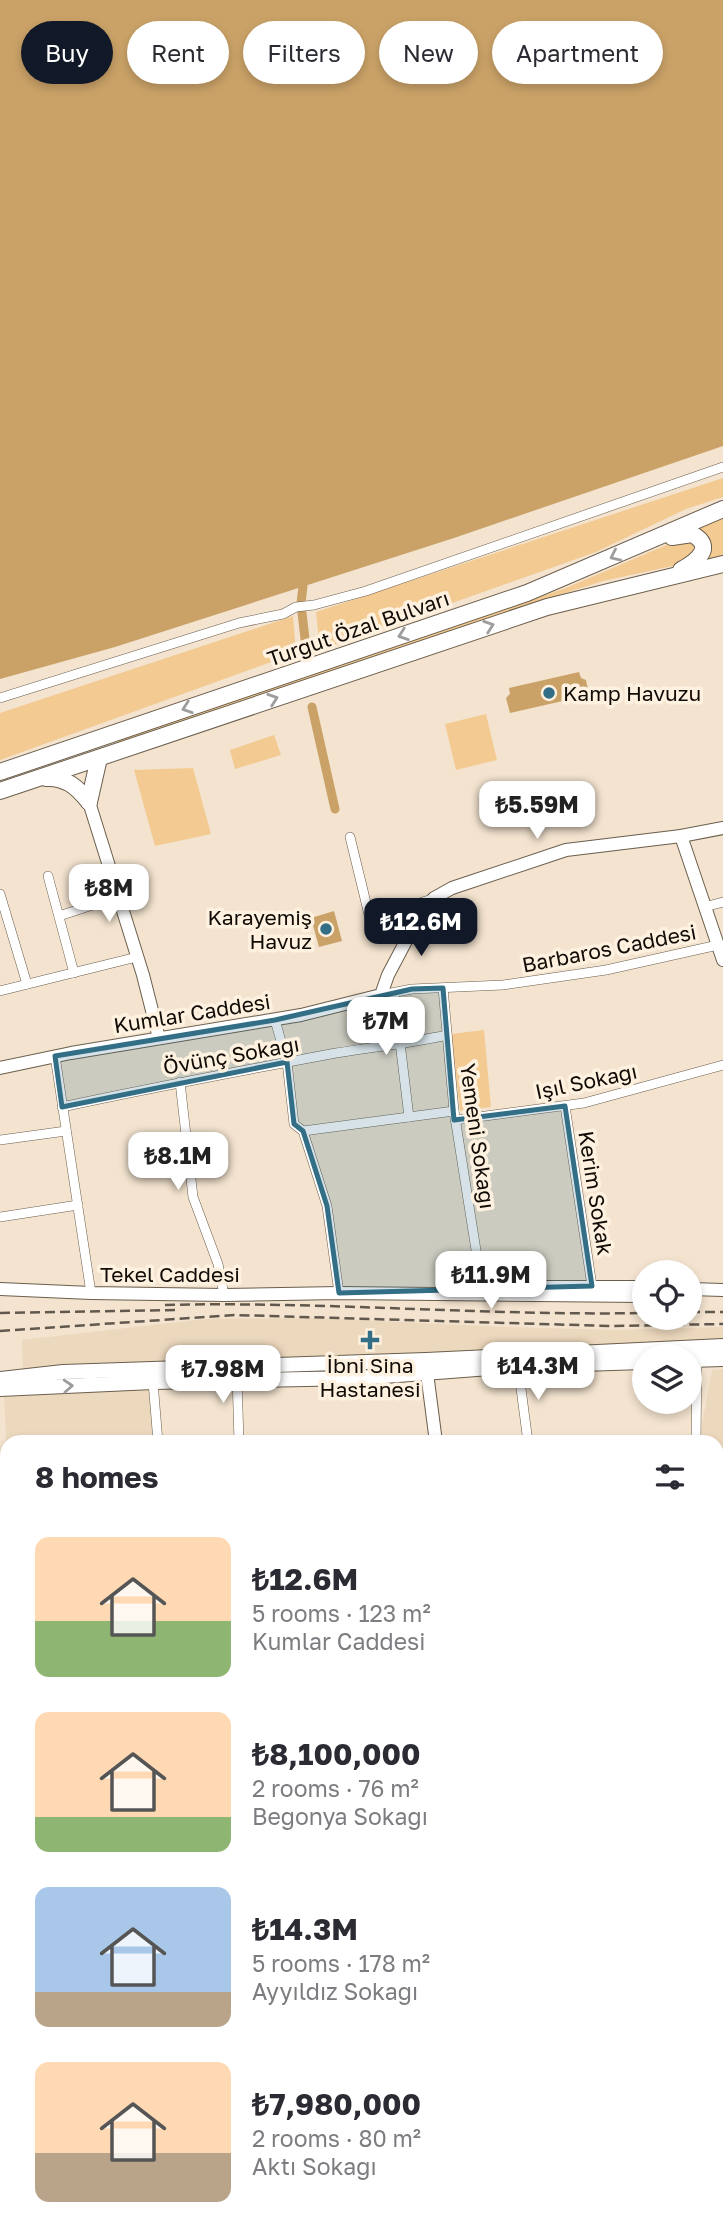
<!DOCTYPE html>
<meta charset="utf-8">
<style>
body{margin:0;font-family:"Golos Text",sans-serif;background:#f2f2f3;color:#2b2b33;height:100vh;display:flex;flex-direction:column;font-size:26px;white-space:nowrap}
*{box-sizing:border-box;margin:0}
p{font-size:23px;color:#7c7c81}
.icon{flex:none;width:38px;height:38px;fill:none;stroke:currentColor;stroke-width:2;stroke-linecap:round;stroke-linejoin:round}
.map{position:relative;flex:1;overflow:hidden}
.drawer{position:absolute;left:0px;top:1435px;width:724px;height:800px;display:flex;flex-direction:column;background:#fff;border-radius:21px 21px 0 0;box-shadow:0 4px 10px #0003}
.drawer>*{flex:none}
.hud{position:absolute;left:21px;top:21px;width:682px;height:63px;display:flex;gap:14px}
.controls{position:absolute;left:632px;top:1260px;display:grid;gap:14px}
.controls a{display:grid;place-items:center;width:70px;height:70px;border-radius:50%;background:#fff;box-shadow:0 4px 10px #0003;font-size:35px}
.price{position:absolute;translate:-50% -60px;padding:0 16px;border-radius:14px;background:#fff;color:#222;font-size:23px;line-height:46px;filter:drop-shadow(0 2px 4px #0008)}
.price::after{content:'';position:absolute;left:50%;top:42px;width:21px;height:16px;margin-left:-10px;background:inherit;clip-path:polygon(0 0,100% 0,50% 100%)}
.price.current{background:#111827;color:#fff}
ul{padding:0;list-style:none}
li{display:flex;align-items:center;gap:21px;height:175px;padding:0 35px}
li span{display:grid;place-items:center;flex:none;width:196px;height:140px;border-radius:14px;color:#555}
li>.icon{margin-inline-start:auto}
span .icon{width:84px;height:84px;fill:#fffc;stroke-width:1}
li b{font-size:30px}
h2{display:flex;justify-content:space-between;align-items:center;height:84px;padding:0 35px;font-size:30px}
.chip{padding:0 24px;border-radius:32px;background:#fff;box-shadow:0 4px 10px #0003;font-size:24px;line-height:63px}
.chip.current{background:#111827;color:#fff}
.map>svg:first-child{display:block}
.built{fill:#ecd8bd}
.green{fill:#f3cb92}
.water{fill:#caa268}
.lines{fill:none;stroke-linecap:round;stroke-linejoin:round}
.canal{stroke:#caa268;stroke-width:9}
.street-casing{stroke:#6b5e4c;stroke-width:10}
.secondary-casing{stroke:#6b5e4c;stroke-width:14}
.primary-casing{stroke:#6b5e4c;stroke-width:16}
.highway-casing{stroke:#6b5e4c;stroke-width:18}
.street{stroke:#fff;stroke-width:9}
.secondary{stroke:#fff;stroke-width:12}
.primary{stroke:#fff;stroke-width:14}
.highway{stroke:#fff;stroke-width:16}
.rail{stroke:#62594e;stroke-width:2.5;stroke-dasharray:10 5;stroke-linecap:butt}
.oneway{stroke:#9f9d9b}
.marked{fill:#326e85;fill-opacity:0.2;stroke:#326e85;stroke-width:5;stroke-linejoin:round}
.poi-dot{fill:#326e85;stroke:#fef1e0;stroke-width:2.5}
.labels{text-anchor:middle;dominant-baseline:central;stroke-width:7;stroke-linejoin:round;paint-order:stroke}
.street-label{font-size:21px;fill:#100b05;stroke:#fef1e0}
.poi-label{font-size:21px;fill:#100b05;stroke:#fef1e0;text-anchor:start}
</style>
<div class="map">
<svg width="723" height="2234" viewBox="0 0 723 2234">
<rect width="100%" height="100%" fill="#f3e3cf"/>
<!-- built -->
<g class="built">
<path d="M317,1318L504,1327L615,1330L723,1327V1344L23,1371L22,1340L205,1319Z"/>
<path d="M723,1369V1538L718,1539V1442H701L700,1435L712,1370Z"/>
<path d="M151,1387L154,1440L136,1442H7V1453L4,1397Z"/>
</g>
<!-- green -->
<g class="green">
<path d="M723,478V497L686,509L596,552L320,650L316,612Z"/>
<path d="M723,518V558L705,563L710,549L693,528Z"/>
<path d="M685,537L697,542L691,562L603,581L559,595L119,744L117,740L566,588Z"/>
<path d="M293,616L296,653L0,760V713Z"/>
<path d="M486,714L497,760L456,770L445,724Z"/>
<path d="M274,735L281,755L235,769L230,750Z"/>
<path d="M193,768L211,834L155,846L134,770Z"/>
<path d="M484,1030L491,1107L460,1111L451,1034Z"/>
</g>
<!-- water -->
<g class="water">
<path d="M0,0H723V446L454,538L115,647L0,679Z"/>
<path d="M579,672L581,678L586,680L589,695L510,713L506,698L510,694L509,688Z"/>
<path d="M334,911L342,941L319,947L311,918Z"/>
</g>
<g class="lines">
<!-- canal -->
<g class="canal">
<path d="M301,603L303,586"/>
<path d="M302,613L307,656"/>
<path d="M312,707L335,809"/>
</g>
<defs>
<g id="street">
<path d="M0,698L239,623L283,614L296,607L314,605L366,591L723,467"/>
<path d="M350,837L370,919L432,899"/>
<path d="M48,876L74,973"/>
<path d="M0,894L27,984"/>
<path d="M704,907L723,902"/>
<path d="M59,916L117,897"/>
<path d="M443,988L454,1111L482,1288"/>
<path d="M0,991L137,957"/>
<path d="M394,993L409,1117"/>
<path d="M381,995L412,989L503,985L606,970L718,945"/>
<path d="M275,1020L287,1062L294,1124L303,1131L327,1206L339,1293"/>
<path d="M55,1056L91,1293"/>
<path d="M180,1082L193,1197L218,1264L224,1295"/>
<path d="M565,1106L592,1286"/>
<path d="M62,1107C154,1087 245,1070 336,1053C374,1047 411,1043 447,1035"/>
<path d="M455,1120L584,1103L723,1065"/>
<path d="M303,1131L454,1111"/>
<path d="M0,1140L66,1131"/>
<path d="M0,1217L78,1205"/>
<path d="M518,1366L528,1442"/>
<path d="M237,1376L239,1442"/>
<path d="M153,1382L158,1442"/>
<path d="M696,1442L697,1356"/>
<path d="M0,1460L7,1459"/>
<path d="M718,1545L723,1544"/>
<path d="M718,1681L723,1679"/>
<path d="M718,1721L723,1731"/>
<path d="M718,1898L723,1907"/>
<path d="M718,2124L723,2125"/>
<path d="M0,2152L7,2173"/>
<path d="M718,2187L723,2186"/>
<path d="M29,2228L33,2234"/>
<path d="M364,2228L366,2234"/>
<path d="M456,2228L459,2234"/>
<path d="M533,2228L534,2234"/>
<path d="M583,2228V2234"/>
<path d="M325,2234L337,2228"/>
<path d="M670,2234L671,2228"/>
</g>
<g id="secondary">
<path d="M89,802L143,975L159,1038"/>
<path d="M681,836L723,960"/>
<path d="M0,1068L71,1053L301,1015L381,995L388,975L416,922L434,898L452,888L566,850L681,836L723,828"/>
<path d="M525,1287H644"/>
<path d="M0,1289L91,1293L224,1295L339,1293L644,1296"/>
<path d="M690,1289L723,1290"/>
<path d="M427,1373L436,1442"/>
<path d="M0,1560L7,1818"/>
<path d="M718,1783L723,1779"/>
<path d="M0,1857L7,1908"/>
<path d="M0,1929L7,1928"/>
<path d="M0,1950L7,1955"/>
<path d="M718,2026H723"/>
<path d="M127,2228L131,2234"/>
<path d="M144,2228L147,2234"/>
<path d="M74,2234L89,2228"/>
</g>
<g id="primary">
<path d="M690,1360L723,1359"/>
<path d="M0,1379L63,1372L426,1360L723,1346"/>
<path d="M0,1389L153,1382L358,1378L518,1366L644,1362"/>
</g>
<g id="highway">
<path d="M672,537L692,534C716,547 696,562 681,570"/>
<path d="M0,772L527,593L723,509"/>
<path d="M46,778C66,777 77,787 89,802"/>
<path d="M0,791L547,607L723,564"/>
<path d="M89,802L99,758"/>
</g>
</defs>
<!-- street casing -->
<use href="#street" class="street-casing"/>
<!-- secondary casing -->
<use href="#secondary" class="secondary-casing"/>
<!-- primary casing -->
<use href="#primary" class="primary-casing"/>
<!-- highway casing -->
<use href="#highway" class="highway-casing"/>
<!-- street -->
<use href="#street" class="street"/>
<!-- secondary -->
<use href="#secondary" class="secondary"/>
<!-- primary -->
<use href="#primary" class="primary"/>
<!-- highway -->
<use href="#highway" class="highway"/>
<!-- rail -->
<g class="rail">
<path d="M165,1305C325,1301 484,1316 644,1313"/>
<path d="M690,1312H723"/>
<path d="M0,1313L175,1310"/>
<path d="M0,1331L235,1315L610,1326L723,1324"/>
</g>
</g>
<!-- one-way arrows -->
<defs><path id="oneway-chevron" d="M-2-3.5L2.5 0L-2 3.5" fill="none" stroke-width="1.6" stroke-linecap="round" stroke-linejoin="round" transform="scale(1.75)"/></defs>
<g class="oneway">
<use href="#oneway-chevron" transform="translate(615 556) rotate(155)"/>
<use href="#oneway-chevron" transform="translate(489 626) rotate(-19)"/>
<use href="#oneway-chevron" transform="translate(403 635) rotate(161)"/>
<use href="#oneway-chevron" transform="translate(273 699) rotate(-19)"/>
<use href="#oneway-chevron" transform="translate(187 708) rotate(161)"/>
<use href="#oneway-chevron" transform="translate(68 1386) rotate(-3)"/>
</g>
<!-- marked area -->
<path class="marked" d="M443,988L454,1120L565,1106L592,1286L339,1293L327,1206L303,1131L294,1124L287,1062L62,1107L55,1056L275,1020L412,989Z"/>
<!-- markers -->
<g class="poi-dot">
<circle cx="549" cy="693" r="7"/>
<circle cx="326" cy="929" r="7"/>
<path d="M366.5 1329.5h7v7h7v7h-7v7h-7v-7h-7v-7h7z"/>
</g>
<g class="labels">
<!-- street labels -->
<g class="street-label">
<text transform="translate(358 628) rotate(-19)">Turgut Özal Bulvarı</text>
<text transform="translate(609 948) rotate(-11)">Barbaros Caddesi</text>
<text transform="translate(192 1013) rotate(-9)">Kumlar Caddesi</text>
<text transform="translate(231 1055) rotate(-10)">Övünç Sokağı</text>
<text transform="translate(586 1081) rotate(-12)">Işıl Sokağı</text>
<text transform="translate(478 1136) rotate(82)">Yemeni Sokağı</text>
<text transform="translate(596 1193) rotate(81)">Kerim Sokak</text>
<text x="170" y="1274">Tekel Caddesi</text>
</g>
<!-- poi labels -->
<g class="poi-label">
<text x="563" y="693">Kamp Havuzu</text>
<text x="312" y="917" text-anchor="end">Karayemiş<tspan x="312" dy="24">Havuz</tspan></text>
<text x="370" y="1365" text-anchor="middle">İbni Sina<tspan x="370" dy="24">Hastanesi</tspan></text>
</g>
</g>
</svg>
<div class="controls">
<a><svg class="icon" aria-label="locate" viewBox="0 0 24 24"><circle cx="12" cy="12" r="6"/><path d="M12 2v4M12 18v4M2 12h4M18 12h4"/></svg></a>
<a><svg class="icon" aria-label="layers" viewBox="0 0 24 24"><path d="M12 4l9 5-9 5-9-5zM3 14l9 5 9-5"/></svg></a>
</div>
<b class="price" style="left:537px;top:841px">₺5.59M</b>
<b class="price" style="left:109px;top:924px">₺8M</b>
<b class="price current" style="left:421px;top:958px">₺12.6M</b>
<b class="price" style="left:386px;top:1057px">₺7M</b>
<b class="price" style="left:178px;top:1192px">₺8.1M</b>
<b class="price" style="left:491px;top:1311px">₺11.9M</b>
<b class="price" style="left:538px;top:1402px">₺14.3M</b>
<b class="price" style="left:223px;top:1405px">₺7.98M</b>
<div class="hud">
<a class="chip current">Buy</a>
<a class="chip">Rent</a>
<a class="chip">Filters</a>
<a class="chip">New</a>
<a class="chip">Apartment</a>
</div>
<section class="drawer">
<h2>8 homes<svg class="icon" aria-label="filters" viewBox="0 0 24 24"><path d="M4 7h16M4 17h16"/><circle cx="9" cy="7" r="2"/><circle cx="15" cy="17" r="2"/></svg></h2>
<ul>
<li><span style="background:linear-gradient(#ffd9b3 60%,#8fb573 0)"><svg class="icon" aria-label="home" viewBox="0 0 24 24"><path d="M3 11l9-7 9 7M6 9v11h12V9"/></svg></span><div><b>₺12.6M</b><p>5 rooms · 123 m²</p><p>Kumlar Caddesi</p></div></li>
<li><span style="background:linear-gradient(#ffd9b3 75%,#8fb573 0)"><svg class="icon" aria-label="home" viewBox="0 0 24 24"><path d="M3 11l9-7 9 7M6 9v11h12V9"/></svg></span><div><b>₺8,100,000</b><p>2 rooms · 76 m²</p><p>Begonya Sokağı</p></div></li>
<li><span style="background:linear-gradient(#a9c7e8 75%,#b9a48a 0)"><svg class="icon" aria-label="home" viewBox="0 0 24 24"><path d="M3 11l9-7 9 7M6 9v11h12V9"/></svg></span><div><b>₺14.3M</b><p>5 rooms · 178 m²</p><p>Ayyıldız Sokağı</p></div></li>
<li><span style="background:linear-gradient(#ffd9b3 65%,#b9a48a 0)"><svg class="icon" aria-label="home" viewBox="0 0 24 24"><path d="M3 11l9-7 9 7M6 9v11h12V9"/></svg></span><div><b>₺7,980,000</b><p>2 rooms · 80 m²</p><p>Aktı Sokağı</p></div></li>
</ul>
</section>
</div>
